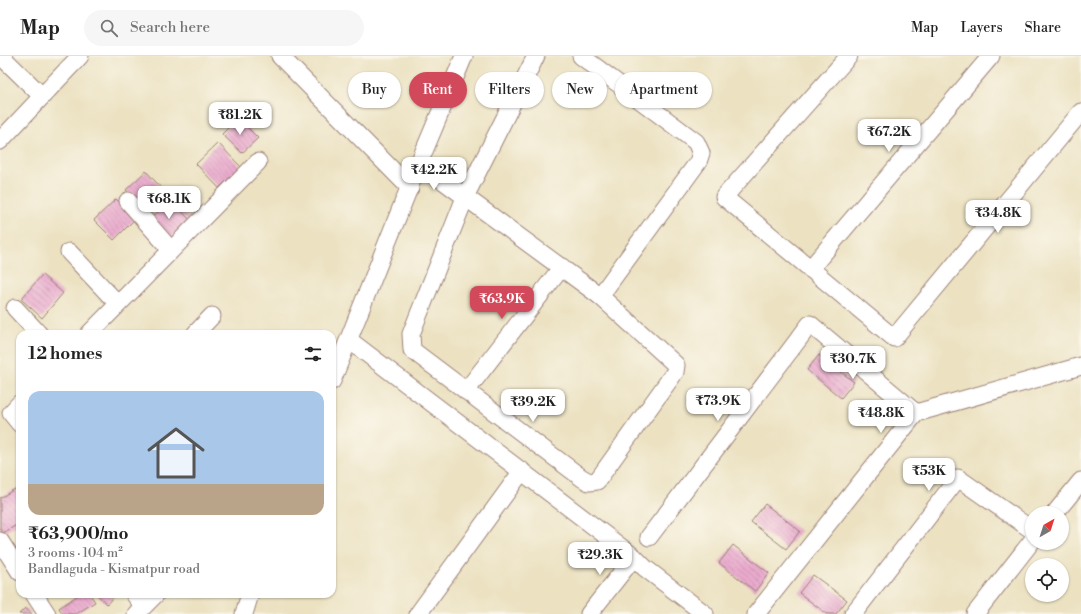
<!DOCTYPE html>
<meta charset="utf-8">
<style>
body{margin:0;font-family:"Libre Bodoni",serif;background:#f6f6f6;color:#222;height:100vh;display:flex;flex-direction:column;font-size:15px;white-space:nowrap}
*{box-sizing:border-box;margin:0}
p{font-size:13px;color:#767676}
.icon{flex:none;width:22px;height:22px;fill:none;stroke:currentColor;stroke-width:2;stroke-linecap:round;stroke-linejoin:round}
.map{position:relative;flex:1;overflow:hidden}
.side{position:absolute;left:16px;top:274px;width:320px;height:268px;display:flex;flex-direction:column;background:#fff;border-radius:12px;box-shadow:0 1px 3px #0004}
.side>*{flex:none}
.banner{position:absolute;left:348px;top:16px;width:380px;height:36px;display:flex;gap:8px}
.needle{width:26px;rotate:39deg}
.tools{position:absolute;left:1025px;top:450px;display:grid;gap:8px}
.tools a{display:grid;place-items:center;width:44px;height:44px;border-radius:50%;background:#fff;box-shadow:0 1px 3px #0004;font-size:20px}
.price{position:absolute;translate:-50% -34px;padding:0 9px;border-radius:8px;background:#fff;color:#222;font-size:13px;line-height:26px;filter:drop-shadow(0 1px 2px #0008)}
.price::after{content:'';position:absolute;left:50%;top:24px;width:12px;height:9px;margin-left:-6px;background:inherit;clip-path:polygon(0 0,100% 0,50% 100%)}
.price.current{background:#d1495b;color:#fff}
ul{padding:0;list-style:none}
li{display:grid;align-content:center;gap:8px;height:212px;padding:0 12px}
li span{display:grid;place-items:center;height:124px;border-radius:12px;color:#555}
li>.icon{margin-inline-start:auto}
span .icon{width:72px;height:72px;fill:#fffc;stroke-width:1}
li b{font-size:17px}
h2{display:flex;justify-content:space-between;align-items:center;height:48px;padding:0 12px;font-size:17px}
.pill{padding:0 14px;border-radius:18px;background:#fff;box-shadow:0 1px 3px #0004;font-size:14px;line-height:36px}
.pill.current{background:#d1495b;color:#fff}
header{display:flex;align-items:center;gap:24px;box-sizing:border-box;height:56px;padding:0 20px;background:#fff;border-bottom:1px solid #e0e0e0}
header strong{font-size:19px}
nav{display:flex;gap:22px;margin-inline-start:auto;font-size:14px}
.search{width:280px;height:36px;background:#f6f6f6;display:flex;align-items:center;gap:10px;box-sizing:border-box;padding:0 14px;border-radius:22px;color:#767676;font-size:15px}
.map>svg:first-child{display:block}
.building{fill:url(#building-back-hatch)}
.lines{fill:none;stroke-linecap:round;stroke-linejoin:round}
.minor-casing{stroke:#9b8076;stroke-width:19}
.minor{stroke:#fff;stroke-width:17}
</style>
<header>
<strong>Map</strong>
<div class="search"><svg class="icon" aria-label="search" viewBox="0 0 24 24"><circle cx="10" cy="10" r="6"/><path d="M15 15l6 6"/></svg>Search here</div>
<nav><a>Map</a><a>Layers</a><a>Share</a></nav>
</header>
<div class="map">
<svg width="1081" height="558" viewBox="0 0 1081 558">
<defs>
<pattern id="building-back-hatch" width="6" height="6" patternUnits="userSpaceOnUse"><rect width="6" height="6" fill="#eaabce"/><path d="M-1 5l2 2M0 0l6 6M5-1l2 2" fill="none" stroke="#c08ba7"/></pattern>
</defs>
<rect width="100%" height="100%" fill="#fbf7ec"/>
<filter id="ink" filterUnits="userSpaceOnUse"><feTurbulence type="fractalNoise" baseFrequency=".025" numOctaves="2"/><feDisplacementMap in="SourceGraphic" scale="8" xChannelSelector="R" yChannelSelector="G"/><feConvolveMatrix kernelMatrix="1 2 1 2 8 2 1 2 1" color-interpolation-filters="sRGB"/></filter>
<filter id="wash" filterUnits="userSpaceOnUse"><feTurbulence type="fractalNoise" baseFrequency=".012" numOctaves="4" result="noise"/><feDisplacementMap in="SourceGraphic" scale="16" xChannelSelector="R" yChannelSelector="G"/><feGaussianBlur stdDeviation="0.9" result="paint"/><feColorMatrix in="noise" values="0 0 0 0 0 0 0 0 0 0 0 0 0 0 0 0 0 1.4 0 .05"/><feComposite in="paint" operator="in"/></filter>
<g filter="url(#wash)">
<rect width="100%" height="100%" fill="#ece2c2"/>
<g id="blocks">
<!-- building -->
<g class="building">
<path d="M238,62L258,82L242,97L222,78Z"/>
<path d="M218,87L241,111L219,132L196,108Z"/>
<path d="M146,115L163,134L142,153L126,134Z"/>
<path d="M116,143L136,162L114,184L94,164Z"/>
<path d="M171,144L190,164L168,185L149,164Z"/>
<path d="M42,219L63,237L42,262L21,243Z"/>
<path d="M819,299L854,326L841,342L807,314Z"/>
<path d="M15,433L20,440V467L3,477L0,473V442Z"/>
<path d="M765,448L800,475L786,493L751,466Z"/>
<path d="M733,489L769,517L755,535L719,507Z"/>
<path d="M813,519L847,544L836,558H827L799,537Z"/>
<path d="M80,538H90L95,546L76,558H63L59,552Z"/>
<path d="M96,538H116L107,548Z"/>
<path d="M25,552L32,558H19Z"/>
</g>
</g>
</g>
<g filter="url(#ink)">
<use href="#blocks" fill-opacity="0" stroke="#9b8076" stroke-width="1"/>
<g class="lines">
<defs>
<g id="minor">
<path d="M1,0L42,40"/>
<path d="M280,0L410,132"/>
<path d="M536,0L466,139L411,278L412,294L582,422L589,426L597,425L675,316L676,309L600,240"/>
<path d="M849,0L724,141L894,282L1081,56"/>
<path d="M0,85L80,0"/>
<path d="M419,107L600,240L698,106L701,97L696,86L581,0"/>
<path d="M128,145L171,194"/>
<path d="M69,196L118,248"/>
<path d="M810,213L991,0"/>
<path d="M15,252L39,278"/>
<path d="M89,278L258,106"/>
<path d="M195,278L212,260"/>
<path d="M349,284L634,501L645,512L705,558"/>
<path d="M332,325L419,107L464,0"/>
<path d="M466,335L562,211"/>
<path d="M20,347L11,357L20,368"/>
<path d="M1055,457L1081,425"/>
<path d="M649,481L810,268L916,357"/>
<path d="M0,485L20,516"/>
<path d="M34,538L47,558"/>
<path d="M134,538L144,550"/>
<path d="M136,558L156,538"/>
<path d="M244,558L250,538"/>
<path d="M418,558L522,415"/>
<path d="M589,558L634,501"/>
<path d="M756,558L916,357L1081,310"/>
<path d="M853,558L958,422L1032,474"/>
<path d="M975,558L1032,485"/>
</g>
</defs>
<!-- minor casing -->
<use href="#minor" class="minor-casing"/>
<!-- minor -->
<use href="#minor" class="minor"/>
</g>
</g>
</svg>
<div class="tools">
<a><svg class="needle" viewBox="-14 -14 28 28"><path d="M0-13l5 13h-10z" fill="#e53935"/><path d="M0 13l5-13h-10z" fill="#767676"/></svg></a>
<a><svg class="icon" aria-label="locate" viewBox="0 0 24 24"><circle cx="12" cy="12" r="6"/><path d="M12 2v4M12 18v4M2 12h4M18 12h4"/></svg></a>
</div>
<b class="price" style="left:240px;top:80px">₹81.2K</b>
<b class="price" style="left:889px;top:97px">₹67.2K</b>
<b class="price" style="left:434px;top:135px">₹42.2K</b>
<b class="price" style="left:169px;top:164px">₹68.1K</b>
<b class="price" style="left:998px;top:178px">₹34.8K</b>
<b class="price current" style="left:502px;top:264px">₹63.9K</b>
<b class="price" style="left:853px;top:324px">₹30.7K</b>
<b class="price" style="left:718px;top:366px">₹73.9K</b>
<b class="price" style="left:533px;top:367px">₹39.2K</b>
<b class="price" style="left:881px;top:378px">₹48.8K</b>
<b class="price" style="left:929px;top:436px">₹53K</b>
<b class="price" style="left:600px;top:520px">₹29.3K</b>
<div class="banner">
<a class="pill">Buy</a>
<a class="pill current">Rent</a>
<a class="pill">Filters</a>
<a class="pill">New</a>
<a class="pill">Apartment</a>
</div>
<section class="side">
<h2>12 homes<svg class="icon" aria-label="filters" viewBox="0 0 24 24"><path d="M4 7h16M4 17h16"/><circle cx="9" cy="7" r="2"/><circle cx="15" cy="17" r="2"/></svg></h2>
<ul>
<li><span style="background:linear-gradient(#a9c7e8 75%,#b9a48a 0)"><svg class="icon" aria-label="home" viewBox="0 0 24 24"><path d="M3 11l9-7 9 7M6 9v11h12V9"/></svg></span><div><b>₹63,900/mo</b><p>3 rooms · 104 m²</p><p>Bandlaguda - Kismatpur road</p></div></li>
</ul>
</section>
</div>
